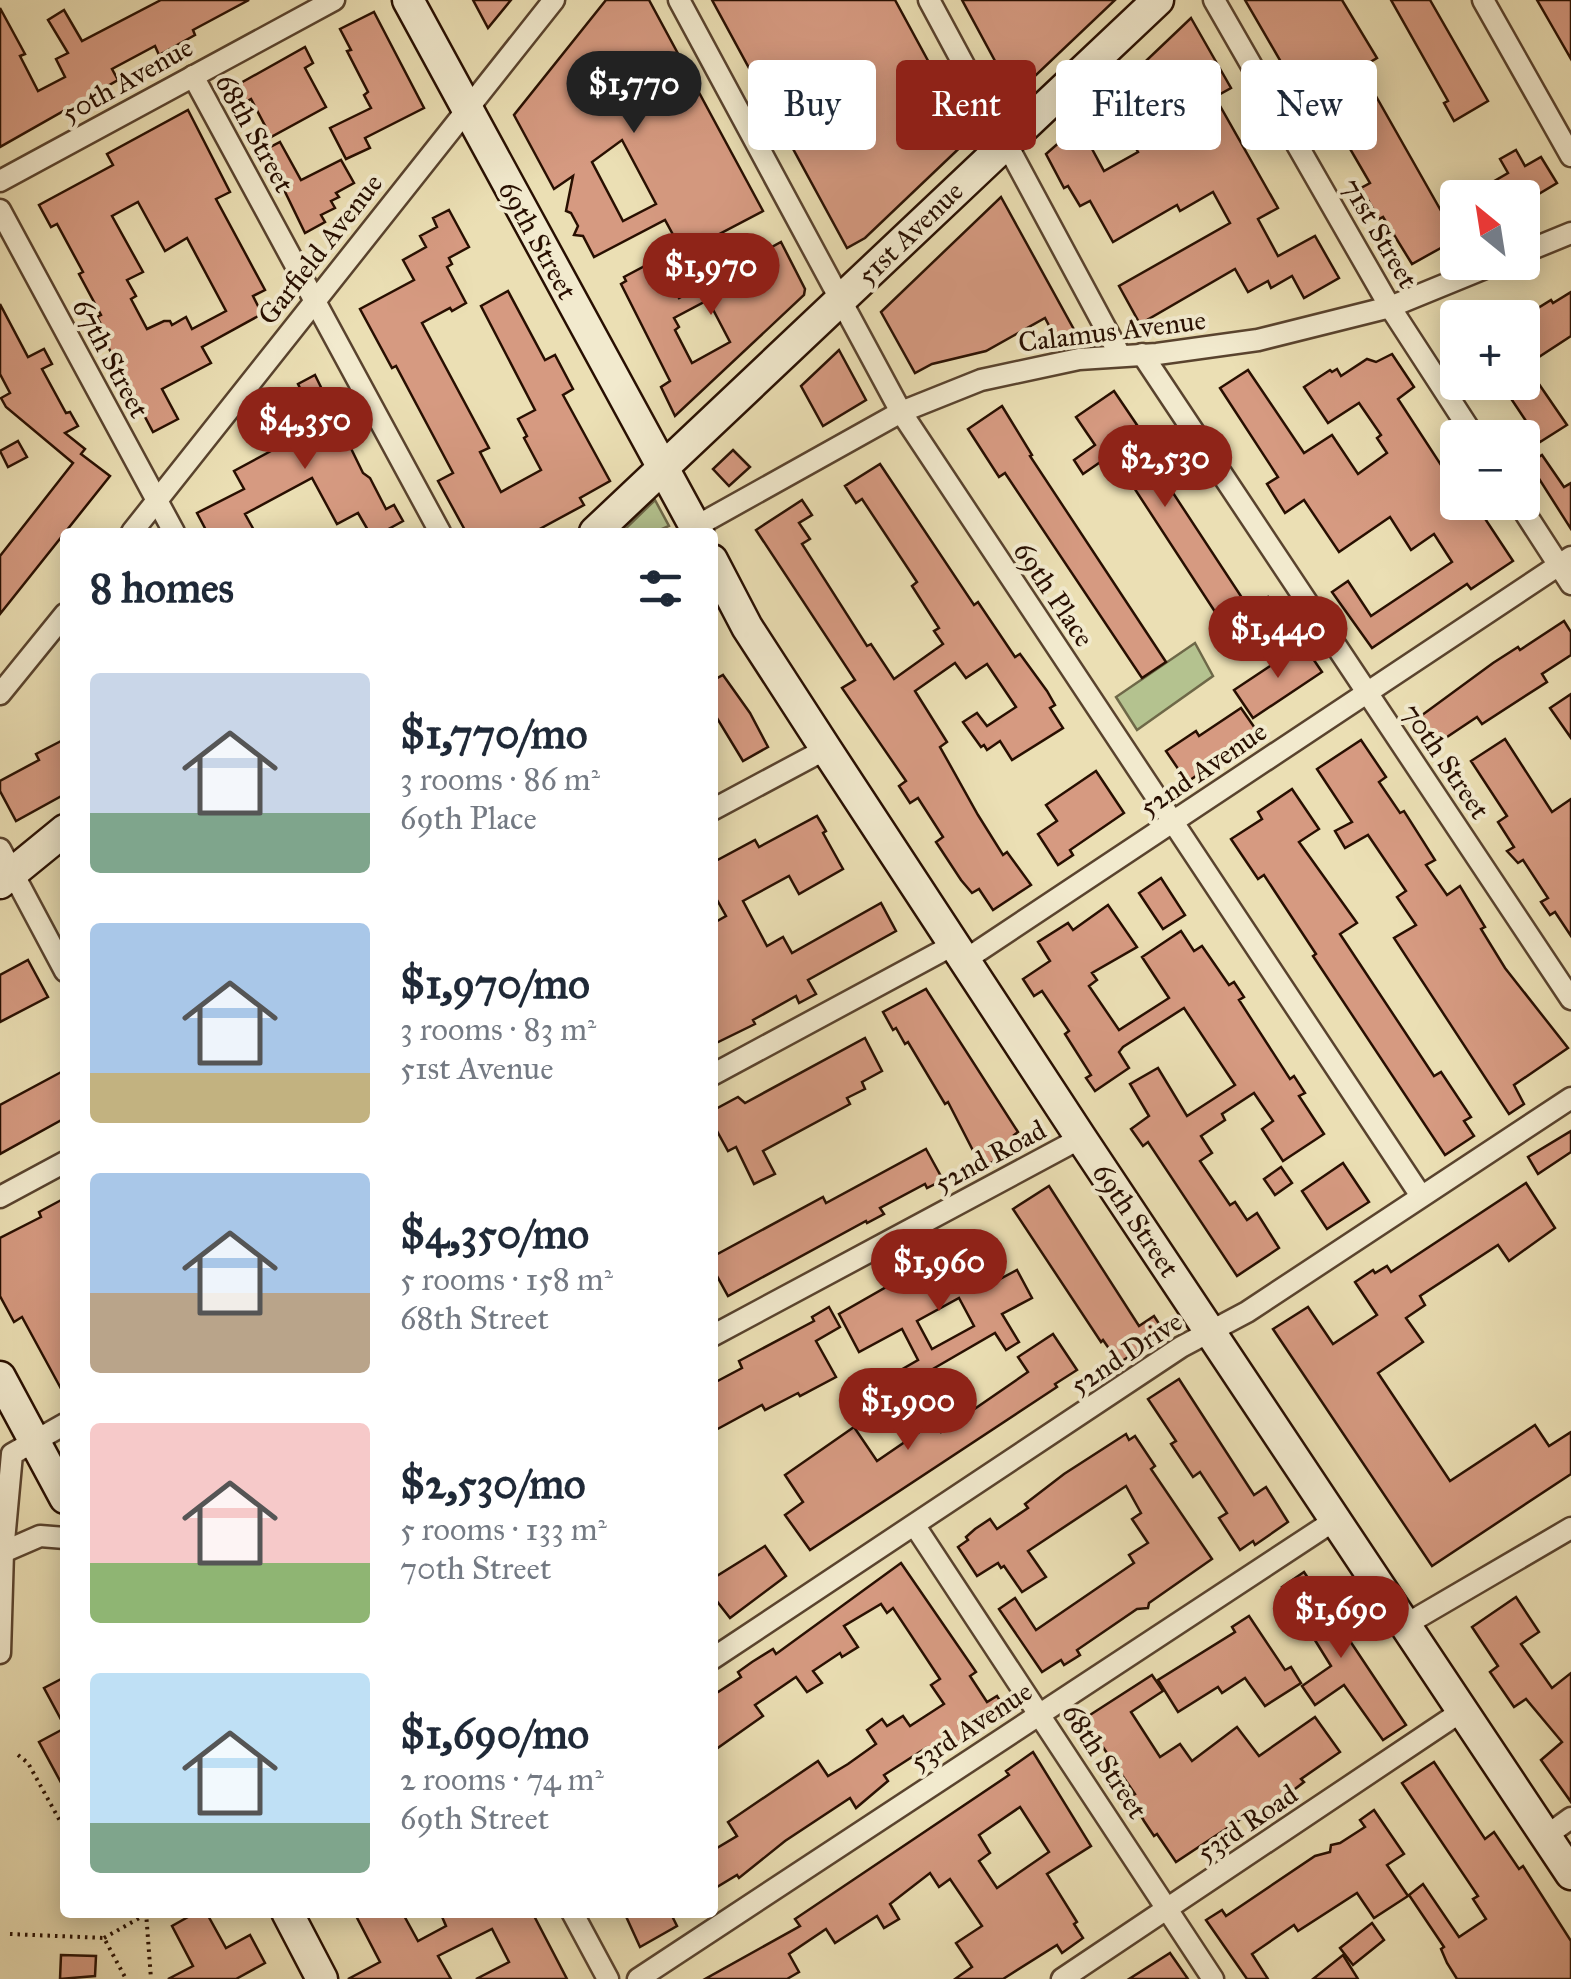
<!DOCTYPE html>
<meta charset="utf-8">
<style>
body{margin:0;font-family:"IM FELL Great Primer",serif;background:#f2f2f3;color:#1f2937;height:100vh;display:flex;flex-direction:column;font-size:38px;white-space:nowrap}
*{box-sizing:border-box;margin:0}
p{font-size:32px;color:#747a83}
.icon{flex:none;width:55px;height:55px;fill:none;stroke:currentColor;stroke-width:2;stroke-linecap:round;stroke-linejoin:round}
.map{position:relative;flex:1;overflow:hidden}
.drawer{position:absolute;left:60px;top:528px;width:658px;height:1390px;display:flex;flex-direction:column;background:#fff;border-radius:10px;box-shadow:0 5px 25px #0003}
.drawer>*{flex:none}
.top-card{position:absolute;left:748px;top:60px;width:672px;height:90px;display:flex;gap:20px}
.needle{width:65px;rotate:330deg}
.buttons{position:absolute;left:1440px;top:180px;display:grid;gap:20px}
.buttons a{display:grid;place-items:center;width:100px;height:100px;border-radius:10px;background:#fff;box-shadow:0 5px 25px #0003;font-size:50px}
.price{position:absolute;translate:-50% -85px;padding:0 22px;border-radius:35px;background:#8f2418;color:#fff;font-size:32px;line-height:65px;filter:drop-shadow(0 2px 5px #0008)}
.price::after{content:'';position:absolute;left:50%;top:60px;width:30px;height:22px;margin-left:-15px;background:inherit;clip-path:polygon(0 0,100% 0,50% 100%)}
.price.current{background:#222;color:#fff}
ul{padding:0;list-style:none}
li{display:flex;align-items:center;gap:30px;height:250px;padding:0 30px}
li span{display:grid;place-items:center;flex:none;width:280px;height:200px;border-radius:10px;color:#555}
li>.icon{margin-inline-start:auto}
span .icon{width:120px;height:120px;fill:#fffc;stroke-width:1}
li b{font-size:42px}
h2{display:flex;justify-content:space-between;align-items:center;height:120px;padding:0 30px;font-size:42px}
.pill{padding:0 35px;border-radius:10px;background:#fff;box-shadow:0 5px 25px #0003;font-size:35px;line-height:90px}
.pill.current{background:#8f2418;color:#fff}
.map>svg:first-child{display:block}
.green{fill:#b4c28f;stroke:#6e6848;stroke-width:2.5}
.building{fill:#d69a81;stroke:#280f01;stroke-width:2.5;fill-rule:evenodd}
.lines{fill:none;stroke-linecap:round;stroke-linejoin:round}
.street-casing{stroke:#59432e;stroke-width:25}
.secondary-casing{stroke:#280f01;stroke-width:35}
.path{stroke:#280f01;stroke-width:4;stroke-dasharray:2.5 5;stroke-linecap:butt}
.street{stroke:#f2eace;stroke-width:20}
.secondary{stroke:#f2eace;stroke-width:30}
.labels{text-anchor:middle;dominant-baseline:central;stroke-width:8;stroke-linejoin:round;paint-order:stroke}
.street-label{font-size:28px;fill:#280f01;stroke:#f2eace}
</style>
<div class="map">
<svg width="1571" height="1979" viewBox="0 0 1571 1979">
<rect width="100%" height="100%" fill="#ebdfb4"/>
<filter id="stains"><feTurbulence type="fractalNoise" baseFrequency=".002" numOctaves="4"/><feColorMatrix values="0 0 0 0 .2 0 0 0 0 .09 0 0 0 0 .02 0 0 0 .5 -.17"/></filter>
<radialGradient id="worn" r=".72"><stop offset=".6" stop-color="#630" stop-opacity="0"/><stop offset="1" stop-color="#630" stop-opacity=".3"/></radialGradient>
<!-- green -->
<g class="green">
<path d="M655,500L669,526L655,532H622Z"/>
<path d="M1195,643L1213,676L1137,730L1116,697Z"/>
</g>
<!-- building -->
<g class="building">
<path d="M161,0H249L193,30L195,35L159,55L155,46L112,69L118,80L0,147V8L25,54L20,56L38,91L65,77L56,59L68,53L48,20L64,10L82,41Z"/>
<path d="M473,0H511L488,28Z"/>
<path d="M606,0H649L763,211L683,253L665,220L594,257L583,236L574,235L578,226L571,213L566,211L573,176L554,189L514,115ZM622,140L656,204L623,221L592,162Z"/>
<path d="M712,0H895L970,138L865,238L847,248Z"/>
<path d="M962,0H1115L1014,96Z"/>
<path d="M1245,0H1342L1377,58L1360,68L1457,239L1412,264L1383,217L1379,219L1361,188L1370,183L1317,92L1303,100Z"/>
<path d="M1391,0H1430L1488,101L1454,121L1444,103L1448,101Z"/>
<path d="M1537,0H1571V59L1552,26Z"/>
<path d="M374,12L424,108L365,138L370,148L346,159L330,128L371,108L364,95L368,92L347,51L351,50L340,29Z"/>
<path d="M1191,18L1231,88L1215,97L1278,208L1258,219L1278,256L1315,236L1339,278L1304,298L1292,276L1271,288L1268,281L1248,292L1235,269L1140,324L1119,286L1230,223L1213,192L1180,211L1177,205L1113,242L1090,201L1080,206L1068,186L1064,188L1046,154L1079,125L1104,171L1138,152L1107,98Z"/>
<path d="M305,47L313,63L305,68L326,107L271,137L251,99L239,106L230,89Z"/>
<path d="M188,110L230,192L216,199L265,290L253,296L262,314L202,347L211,363L162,389L178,419L153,432L105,341L109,339L97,317L101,315L79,274L83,272L57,224L51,227L39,205L113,165L107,154ZM138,202L165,251L187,238L226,311L192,329L186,317L172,325L170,321H164L147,329L131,299L136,296L127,280L143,272L112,216Z"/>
<path d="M280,142L301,180L341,160L354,183L336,193L339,197L331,201L335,208L321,215L325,222L305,233L272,165L269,166L261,152Z"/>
<path d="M1516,150L1525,166L1541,157L1557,183L1532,198H1465L1508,173L1500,159Z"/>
<path d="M1001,197L1077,335L1055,337L1045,318L986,351L932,364L915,373L881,312Z"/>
<path d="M449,210L469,247L449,258L452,264L447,267L466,303L452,311L450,308L422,323L489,448L480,452L501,492L541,470L524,438L527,436L518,419L535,410L481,306L508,291L545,360L555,355L573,389L563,395L610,481L580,498L584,505L534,532H466L438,481L453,473L396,366L392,368L360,309L414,280L403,260L426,247L420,236L437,227L433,218Z"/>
<path d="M781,242L805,289L804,295L675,416L661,387L670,381L621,284L626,281L624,277L658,259L679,298ZM708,300L730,342L692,363L675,330L679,327L674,318Z"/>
<path d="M1571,292V336L1522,368V318L1551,300L1553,303Z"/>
<path d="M0,304L28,357L44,349L52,364L42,369L66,413L70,412L78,426L65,433L85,449L81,454L110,476L0,614V556L73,463L6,407L1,398L10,393L0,374Z"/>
<path d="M839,350L866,400L823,426L801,386Z"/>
<path d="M1392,354L1414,387L1398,399L1458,491V502H1474L1513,561L1471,589L1467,584L1372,648L1332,592L1348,581L1371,616L1452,562L1434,534L1411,550L1390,517L1339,552L1304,500L1285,513L1267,484L1278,477L1220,388L1248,370L1304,453L1332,435L1358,474L1387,453L1377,438L1381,435L1359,403L1328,423L1304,387L1330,370L1332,372L1337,369L1341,376L1367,359L1376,362Z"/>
<path d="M1530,371L1567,425L1540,442L1504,388L1513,382H1522V376Z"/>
<path d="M315,375L363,473L370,478L386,509L394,505L403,521L383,532H369L358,513L337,524L312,478L245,514L255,532H207L197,513L244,489L234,471L295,438L289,426L293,424L282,406L303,394L298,384Z"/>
<path d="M1114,391L1137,425L1131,429L1250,610L1268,597L1278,612L1243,636L1231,619L1223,624L1112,454L1083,474L1074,460L1095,445L1076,417Z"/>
<path d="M1002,406L1032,455L1030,456L1166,662L1142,678L1005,473L999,477L968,429Z"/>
<path d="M18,441L27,457L8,467L0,451Z"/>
<path d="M733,450L750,467L729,486L713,469Z"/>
<path d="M1542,455L1564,487L1571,483V529L1529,463Z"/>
<path d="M880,464L974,605L978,602L1015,657L1020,654L1047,691L1055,705L1050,708L1063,728L1012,760L1000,741L987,750L984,745L981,747L963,722L977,713L987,726L1016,707L987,664L966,678L955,663L915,691L947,742L940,747L978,815L1003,855L1007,852L1031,885L993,910L979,889L972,893L961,880L936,842L943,837L918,798L910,803L899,786L906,781L842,688L855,680L756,530L802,500L812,515L799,523L810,539L802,544L867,646L871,644L894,679L943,644L934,631L939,628L912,586L917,582L862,499L856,503L845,486Z"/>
<path d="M1564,621L1571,632V655L1542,674L1547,682L1482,724L1477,717L1435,745L1418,718L1493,663L1518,647L1520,650Z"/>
<path d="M1303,644L1322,672L1253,718L1234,690Z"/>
<path d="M723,675L750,713L768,747L743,761L712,710V681Z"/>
<path d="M1571,694V738L1550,708Z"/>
<path d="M1241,708L1259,734L1187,782L1166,751L1196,731L1199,736Z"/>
<path d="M65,739V794L16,821L0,791V781L39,760L36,754Z"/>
<path d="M1505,739L1552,812L1571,799V936L1555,912L1550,915L1541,902L1548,898L1523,860L1518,863L1507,851L1514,847L1498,822L1507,816L1471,761Z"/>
<path d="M1361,740L1386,777L1379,782L1400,813L1404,811L1435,860L1426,865L1447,895L1460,886L1485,927L1481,929L1505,968L1568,1048L1514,1085L1524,1104L1509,1114L1394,938L1416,925L1397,897L1406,891L1368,835L1345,848L1335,831L1352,822L1317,769Z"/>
<path d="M1096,771L1124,813L1070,850L1073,855L1058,865L1038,834L1057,821L1046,805Z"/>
<path d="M1292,789L1319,829L1299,842L1357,923L1340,934L1434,1076L1441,1072L1471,1117L1464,1121L1474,1136L1445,1155L1313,956L1316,954L1264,875L1258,879L1231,839L1262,819L1258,812Z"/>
<path d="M817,816L826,831L823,833L843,869L799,894L789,876L743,901L767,946L783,937L792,953L881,903L896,931L808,980L816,994L799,1003L796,996L753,1020L755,1024L712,1045V924L726,916L712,891V863L755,840L759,847Z"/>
<path d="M1161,878L1185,915L1163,929L1139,893Z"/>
<path d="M1108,905L1137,947L1092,973L1097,980L1089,986L1119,1030L1169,998L1142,957L1181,931L1194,951L1202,946L1229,985L1234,982L1244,997L1239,1000L1290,1079L1294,1076L1305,1093L1299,1096L1324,1134L1283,1161L1262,1129L1273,1121L1254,1093L1222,1114L1225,1120L1201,1136L1212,1153L1200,1161L1230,1205L1235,1202L1247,1220L1257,1213L1279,1248L1237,1276L1148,1142L1143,1146L1131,1129L1149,1116L1130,1084L1158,1068L1187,1116L1235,1085L1184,1008L1123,1047L1119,1052L1129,1068L1095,1091L1086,1078L1091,1075L1065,1034L1069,1031L1042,991L1034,996L1023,979L1050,961L1038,942L1068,923L1073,930Z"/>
<path d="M28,960L48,997L0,1022V975Z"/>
<path d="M926,989L1018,1132L1014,1135L1020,1146L982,1168L948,1102L945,1104L908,1042L905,1044L896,1028L893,1030L883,1012Z"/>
<path d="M865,1038L882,1071L862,1082L865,1089L847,1098L850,1104L763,1151L775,1174L754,1184L736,1147L728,1151L712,1122V1111L738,1097L745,1103Z"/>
<path d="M65,1070V1118L0,1154V1105Z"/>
<path d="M1571,1131V1152L1538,1174L1528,1157Z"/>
<path d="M926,1149L943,1180L927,1188L925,1184L880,1208L884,1214L867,1223L866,1221L728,1296L712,1267V1257L823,1197L826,1203Z"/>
<path d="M1343,1163L1369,1202L1327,1229L1302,1191Z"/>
<path d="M1281,1167L1292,1183L1275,1195L1264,1179Z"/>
<path d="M1526,1183L1555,1228L1509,1261L1498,1245L1420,1296L1425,1305L1406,1318L1423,1342L1378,1373L1450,1481L1535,1425L1549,1446L1571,1432V1474L1432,1566L1273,1329L1308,1307L1333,1344L1377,1315L1355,1282L1373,1270L1375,1273L1387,1266L1391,1272Z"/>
<path d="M1049,1186L1139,1326L1154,1316L1165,1333L1119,1363L1103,1340L1101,1342L1013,1209Z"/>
<path d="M65,1198V1396L22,1317L14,1322L0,1296V1238L41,1217L39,1212Z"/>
<path d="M977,1242L998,1280L1017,1270L1032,1298L1002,1314L1019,1342L1006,1350L995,1333L919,1377L920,1380L887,1394L880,1382L918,1360L902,1329L859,1352L839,1314L930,1262L940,1279L966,1265L959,1252ZM959,1298L974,1326L932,1349L917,1321Z"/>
<path d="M829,1307L840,1327L816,1341L836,1377L800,1396L798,1393L765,1410L762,1405L712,1432V1384L742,1368L739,1361L814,1321L812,1317Z"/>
<path d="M1053,1334L1077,1370L1055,1384L1057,1387L810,1550L785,1515L803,1502L785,1475L854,1427L877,1461L934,1422L941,1432L1028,1372L1018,1357Z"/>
<path d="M1179,1379L1254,1495L1266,1487L1288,1522L1255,1545L1253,1541L1240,1550L1219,1518L1227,1513L1200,1472L1193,1477L1171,1444L1176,1441L1148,1399Z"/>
<path d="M1126,1434L1129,1440L1135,1436L1155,1466L1151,1469L1212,1559L1149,1603L1148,1608L1137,1609L1077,1650L1080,1655L1064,1665L1061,1660L1042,1672L999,1609L1015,1598L1036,1630L1134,1563L1129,1555L1148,1543L1132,1519L1141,1513L1126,1486L1028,1551L1046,1577L1022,1592L1004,1566L1001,1568L998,1563L977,1576L958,1547L968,1540L966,1537L975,1529L990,1519L997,1529L1028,1508L1025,1504L1064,1474Z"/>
<path d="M765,1546L786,1576L730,1618L712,1595V1579Z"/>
<path d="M901,1563L976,1672L970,1676L987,1702L997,1696L1007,1712L933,1758L926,1748L884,1775L888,1781L856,1808L850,1798L785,1841L739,1878L737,1875L712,1890V1851L737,1836L728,1822L818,1761L828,1776L848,1764L876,1744L867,1730L882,1719L887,1726L903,1716L910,1726L944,1704L931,1685L940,1679L893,1608L887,1613L881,1604L844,1626L858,1647L842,1657L840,1653L813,1671L822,1683L807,1692L796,1677L755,1705L763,1716L712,1752V1696L741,1677L738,1672L752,1662L773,1649L776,1654Z"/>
<path d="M1304,1572L1406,1725L1383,1740L1344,1685L1315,1705L1302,1686L1331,1666L1282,1587Z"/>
<path d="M1516,1597L1539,1632L1521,1644L1552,1688L1571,1673V1802L1541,1760L1562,1742L1526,1699L1514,1707L1490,1672L1498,1666L1472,1627Z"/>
<path d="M1249,1616L1285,1670L1291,1667L1301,1683L1265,1706L1245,1678L1222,1693L1218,1687L1178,1712L1158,1680L1235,1632L1232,1627Z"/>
<path d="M1152,1675L1163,1691L1131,1712L1160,1757L1180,1744L1192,1761L1237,1727L1259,1756L1315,1717L1340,1752L1301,1779L1304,1782L1270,1808L1249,1818L1247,1815L1176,1862L1157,1834L1154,1836L1144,1821L1130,1797L1135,1794L1094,1734L1090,1737L1079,1722Z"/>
<path d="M65,1677V1727L44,1688Z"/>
<path d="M65,1728V1790L39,1742Z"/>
<path d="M1033,1752L1091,1846L1047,1874L1077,1922L1074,1924L1083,1938L1062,1953L1057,1945L1003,1979H955L972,1967L956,1943L982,1926L950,1879L939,1887L930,1873L890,1904L899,1919L884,1928L877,1916L835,1943L826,1929L789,1954L799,1972L787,1979H705L800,1926L795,1919L1009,1775L1006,1771ZM1020,1807L1049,1852L997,1888L979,1861L990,1853L979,1835Z"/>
<path d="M1434,1762L1485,1839L1494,1832L1519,1869L1523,1866L1571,1941V1979H1457L1447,1963L1441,1949L1444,1947L1409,1895L1423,1884L1459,1937L1486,1919L1473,1899L1478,1896L1402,1783Z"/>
<path d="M1374,1810L1404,1854L1387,1865L1408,1896L1374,1918L1357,1893L1298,1931L1294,1925L1252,1954L1268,1979H1247L1206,1920L1222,1910L1226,1916L1315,1856L1330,1852L1331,1845L1340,1843L1365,1827L1360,1820Z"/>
<path d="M197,1912H206L226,1948L250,1935L265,1963L236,1979H168L193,1966L172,1926Z"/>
<path d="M354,1912H402L418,1941L446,1926L440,1912H532L567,1979H476L509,1962L492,1929L438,1956L451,1979H348L380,1962Z"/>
<path d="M624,1912H670L677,1926L640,1947Z"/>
<path d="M1372,1923L1384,1940L1353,1965L1340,1948Z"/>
<path d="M1170,1953L1188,1979H1129Z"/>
<path d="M61,1955L96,1956L95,1976L60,1979Z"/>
<path d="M1343,1955L1358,1979H1313Z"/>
</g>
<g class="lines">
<defs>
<g id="street">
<path d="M679,0L901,412L1421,1196"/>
<path d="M929,0L1120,355"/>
<path d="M1214,0L1390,307L1475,438"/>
<path d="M1483,0L1571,156"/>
<path d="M193,76L440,532"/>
<path d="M0,181L334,0"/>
<path d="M0,210L174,532"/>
<path d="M1522,253L1571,233"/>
<path d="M1142,354L1571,999"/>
<path d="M1518,502L1571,584"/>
<path d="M695,527L901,412L981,380L1079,359L1157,354L1258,340L1390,307L1500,262"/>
<path d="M132,532L554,0"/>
<path d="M0,694L65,614"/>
<path d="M712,810L826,749"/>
<path d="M0,849L65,971"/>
<path d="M965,960L1571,557"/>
<path d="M712,1075L955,944"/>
<path d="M0,1197L65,1162"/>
<path d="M712,1336L1081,1138"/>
<path d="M915,1526L1213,1979"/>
<path d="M3,1552L40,1536L65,1538"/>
<path d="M1405,1625L1571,1528"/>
<path d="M0,1653L3,1552L12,1454L65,1424"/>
<path d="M712,1659L1181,1347L1247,1312L1571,1098"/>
<path d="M1546,1836L1571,1818"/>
<path d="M572,1912L608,1979"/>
<path d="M638,1979L1335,1520"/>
<path d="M1062,1979L1462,1711"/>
</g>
<g id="secondary">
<path d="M408,0L698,532"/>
<path d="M595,532L1158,0"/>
<path d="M712,560L747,627L826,749L1081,1138L1571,1874"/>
<path d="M0,883L65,830"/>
<path d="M0,1377L65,1498"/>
<path d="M287,1912L322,1979"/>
</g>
</defs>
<!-- street casing -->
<use href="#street" class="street-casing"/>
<!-- secondary casing -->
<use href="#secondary" class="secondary-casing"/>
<!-- path -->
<g class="path">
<path d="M18,1755L28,1763L65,1830"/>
<path d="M146,1912L151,1979"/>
<path d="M10,1934L104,1938L126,1979"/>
<path d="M104,1938L150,1912"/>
</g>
<!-- street -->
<use href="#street" class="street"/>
<!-- secondary -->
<use href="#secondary" class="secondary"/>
</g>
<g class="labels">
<!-- street labels -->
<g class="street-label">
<text transform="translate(127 80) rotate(-29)">50th Avenue</text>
<text transform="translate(255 133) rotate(61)">68th Street</text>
<text transform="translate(910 233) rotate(-44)">51st Avenue</text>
<text transform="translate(1380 233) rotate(60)">71st Street</text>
<text transform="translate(538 240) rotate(61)">69th Street</text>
<text transform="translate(320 249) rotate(-52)">Garfield Avenue</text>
<text transform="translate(1112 331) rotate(-7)">Calamus Avenue</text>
<text transform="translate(111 358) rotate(62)">67th Street</text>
<text transform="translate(1054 594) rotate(56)">69th Place</text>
<text transform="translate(1446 761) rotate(56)">70th Street</text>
<text transform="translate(1203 769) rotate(-34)">52nd Avenue</text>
<text transform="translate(990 1156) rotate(-28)">52nd Road</text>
<text transform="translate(1136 1220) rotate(56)">69th Street</text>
<text transform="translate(1126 1353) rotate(-33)">52nd Drive</text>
<text transform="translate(971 1726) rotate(-33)">53rd Avenue</text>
<text transform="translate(1105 1761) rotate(57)">68th Street</text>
<text transform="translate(1247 1823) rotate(-34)">53rd Road</text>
</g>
</g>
<rect width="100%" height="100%" filter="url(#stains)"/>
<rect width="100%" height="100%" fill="url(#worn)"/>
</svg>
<div class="buttons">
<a><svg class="needle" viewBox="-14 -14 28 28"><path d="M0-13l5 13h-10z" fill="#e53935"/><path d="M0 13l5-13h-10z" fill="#747a83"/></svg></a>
<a>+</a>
<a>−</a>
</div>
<b class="price current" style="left:634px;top:136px">$1,770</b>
<b class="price" style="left:711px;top:318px">$1,970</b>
<b class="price" style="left:305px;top:472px">$4,350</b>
<b class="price" style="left:1165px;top:510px">$2,530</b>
<b class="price" style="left:1278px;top:681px">$1,440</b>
<b class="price" style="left:939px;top:1314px">$1,960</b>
<b class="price" style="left:908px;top:1453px">$1,900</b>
<b class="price" style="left:1341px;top:1661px">$1,690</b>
<div class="top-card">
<a class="pill">Buy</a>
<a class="pill current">Rent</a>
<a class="pill">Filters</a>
<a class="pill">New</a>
</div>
<section class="drawer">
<h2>8 homes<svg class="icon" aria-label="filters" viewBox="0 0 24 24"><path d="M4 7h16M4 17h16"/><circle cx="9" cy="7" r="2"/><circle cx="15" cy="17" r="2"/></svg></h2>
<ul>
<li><span style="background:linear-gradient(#c9d6e8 70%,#7fa58c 0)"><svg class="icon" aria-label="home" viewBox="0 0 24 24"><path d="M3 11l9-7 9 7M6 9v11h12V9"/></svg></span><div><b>$1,770/mo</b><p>3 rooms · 86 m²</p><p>69th Place</p></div></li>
<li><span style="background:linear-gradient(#a9c7e8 75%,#c2b280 0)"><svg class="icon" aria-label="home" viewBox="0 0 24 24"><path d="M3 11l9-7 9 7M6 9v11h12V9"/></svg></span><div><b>$1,970/mo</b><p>3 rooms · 83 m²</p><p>51st Avenue</p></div></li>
<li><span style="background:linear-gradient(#a9c7e8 60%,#b9a48a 0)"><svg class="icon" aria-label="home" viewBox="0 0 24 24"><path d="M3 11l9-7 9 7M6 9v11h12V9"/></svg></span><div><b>$4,350/mo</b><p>5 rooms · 158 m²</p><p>68th Street</p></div></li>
<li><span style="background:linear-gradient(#f6c9c9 70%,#8fb573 0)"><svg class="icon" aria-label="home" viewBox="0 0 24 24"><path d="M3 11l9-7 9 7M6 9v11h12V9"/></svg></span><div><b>$2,530/mo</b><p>5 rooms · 133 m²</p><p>70th Street</p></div></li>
<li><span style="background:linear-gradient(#bfe0f5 75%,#7fa58c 0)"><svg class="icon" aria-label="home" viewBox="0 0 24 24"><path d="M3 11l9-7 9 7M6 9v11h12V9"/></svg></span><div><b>$1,690/mo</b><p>2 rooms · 74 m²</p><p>69th Street</p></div></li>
</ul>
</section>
</div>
